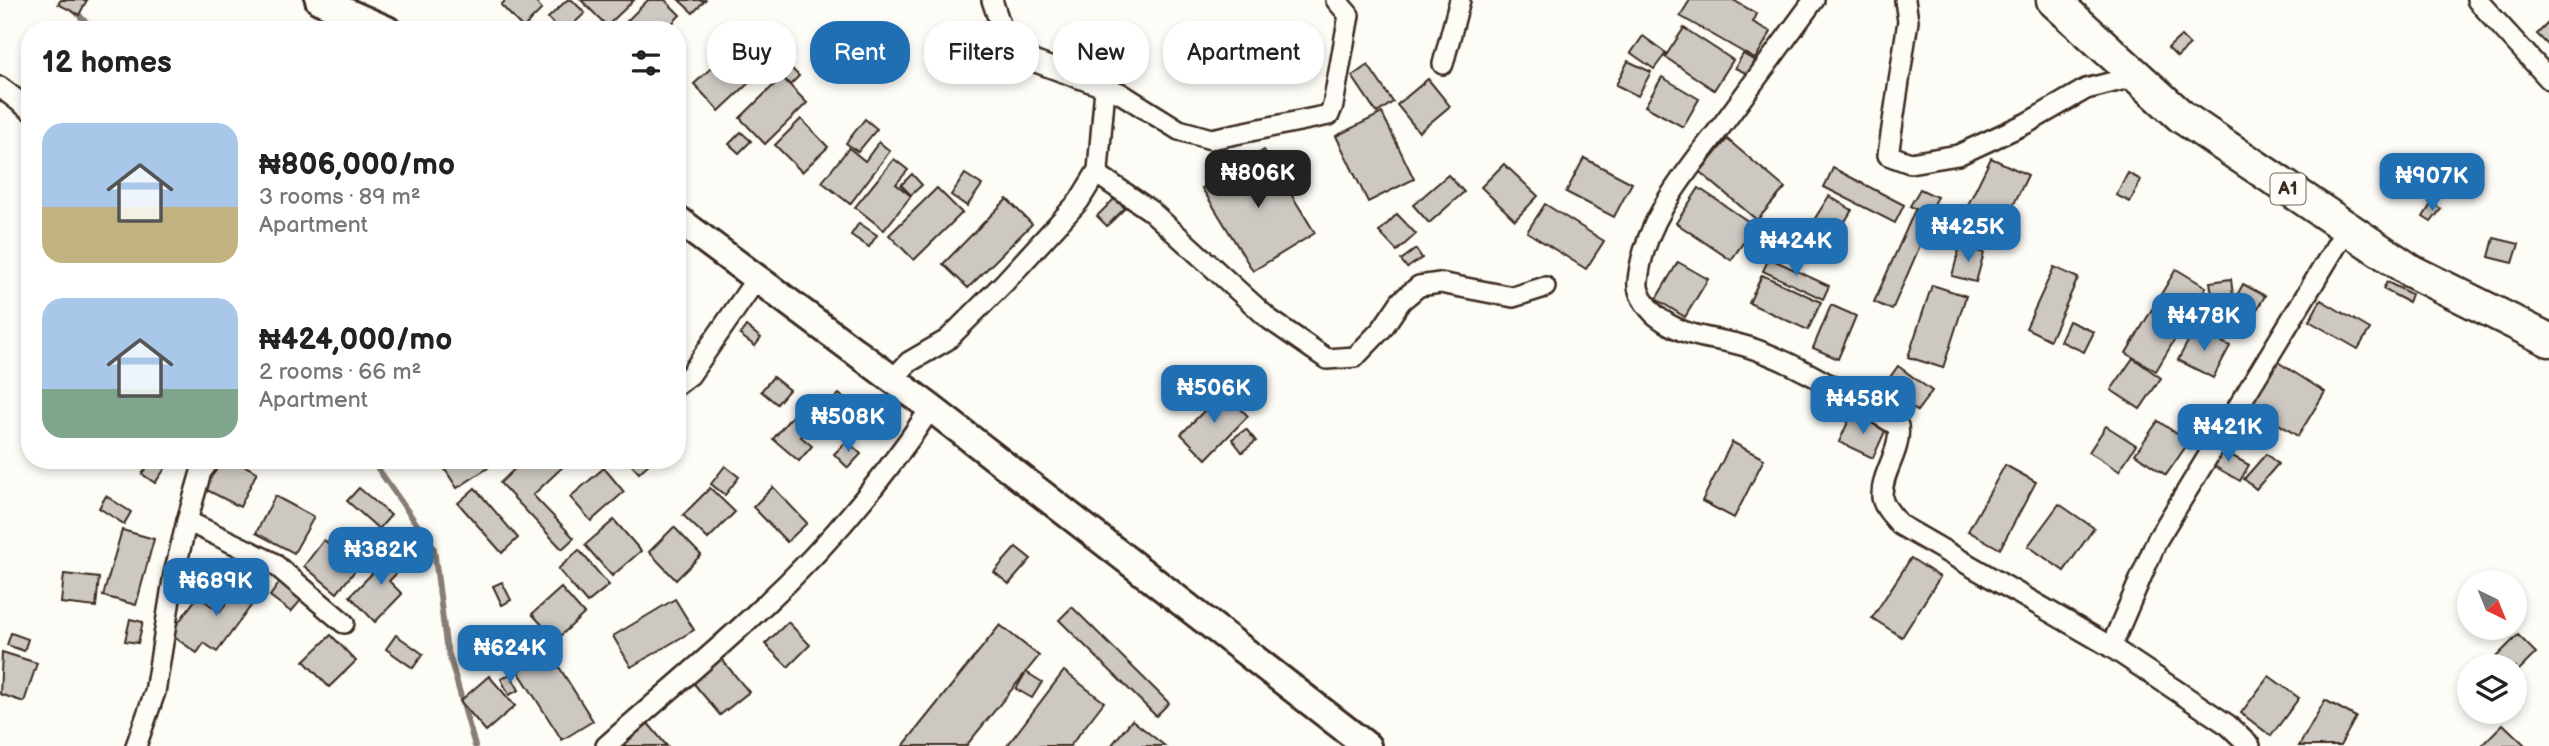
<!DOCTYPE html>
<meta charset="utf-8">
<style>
body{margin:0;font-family:"Balsamiq Sans",sans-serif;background:#f2f2f2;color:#222;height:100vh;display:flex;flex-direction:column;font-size:26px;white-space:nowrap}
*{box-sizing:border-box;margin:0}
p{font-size:23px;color:#767676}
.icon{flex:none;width:38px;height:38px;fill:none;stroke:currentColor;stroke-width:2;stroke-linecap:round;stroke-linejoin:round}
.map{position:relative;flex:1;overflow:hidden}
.side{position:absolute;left:21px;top:21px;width:665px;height:448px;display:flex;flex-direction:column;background:#fff;border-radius:28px;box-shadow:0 4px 10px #0003}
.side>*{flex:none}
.guide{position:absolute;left:707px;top:21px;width:665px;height:63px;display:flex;gap:14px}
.needle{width:46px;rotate:137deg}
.fabs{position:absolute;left:2457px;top:570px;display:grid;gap:14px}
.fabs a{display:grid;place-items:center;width:70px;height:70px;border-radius:50%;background:#fff;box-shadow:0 4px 10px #0003;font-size:35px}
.price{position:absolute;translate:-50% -60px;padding:0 16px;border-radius:14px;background:#1f6fb2;color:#fff;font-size:23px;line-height:46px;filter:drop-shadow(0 2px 4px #0008)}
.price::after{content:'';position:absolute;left:50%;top:42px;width:21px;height:16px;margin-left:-10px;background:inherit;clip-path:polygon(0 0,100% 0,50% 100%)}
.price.current{background:#222;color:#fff}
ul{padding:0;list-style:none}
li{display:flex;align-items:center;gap:21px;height:175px;padding:0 21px}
li span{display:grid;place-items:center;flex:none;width:196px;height:140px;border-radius:21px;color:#555}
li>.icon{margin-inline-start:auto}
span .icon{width:84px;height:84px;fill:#fffc;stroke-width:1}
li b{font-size:30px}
h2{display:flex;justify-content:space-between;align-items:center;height:84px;padding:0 21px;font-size:30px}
.pill{padding:0 24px;border-radius:28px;background:#fff;box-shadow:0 4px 10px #0003;font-size:24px;line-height:63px}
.pill.current{background:#1f6fb2;color:#fff}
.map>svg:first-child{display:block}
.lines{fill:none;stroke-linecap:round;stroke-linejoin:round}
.stream{stroke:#887d74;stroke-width:6}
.building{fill:#cdc8c2;stroke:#3b2a1e;stroke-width:2}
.minor-casing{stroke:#3b2a1e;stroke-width:24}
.secondary-casing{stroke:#3b2a1e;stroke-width:32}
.trunk-casing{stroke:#3b2a1e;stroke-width:37}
.minor{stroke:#fdfcf7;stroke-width:19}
.secondary{stroke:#fdfcf7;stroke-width:26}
.trunk{stroke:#fdfcf7;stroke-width:32}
.labels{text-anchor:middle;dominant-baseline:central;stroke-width:5;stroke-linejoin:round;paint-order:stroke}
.shield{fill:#fdfcf7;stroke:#75695f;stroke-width:2}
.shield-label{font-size:19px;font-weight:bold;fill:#3b2a1e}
</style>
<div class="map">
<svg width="2549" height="746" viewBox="0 0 2549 746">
<rect width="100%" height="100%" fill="#fdfcf7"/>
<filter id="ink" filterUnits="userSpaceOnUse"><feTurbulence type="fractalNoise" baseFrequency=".0143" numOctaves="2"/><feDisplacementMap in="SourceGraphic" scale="14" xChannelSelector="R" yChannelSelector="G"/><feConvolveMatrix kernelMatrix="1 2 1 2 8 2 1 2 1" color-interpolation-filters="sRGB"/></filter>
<g filter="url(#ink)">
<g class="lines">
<!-- stream -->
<g class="stream">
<path d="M65,0L93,30"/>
<path d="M372,460L434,549L446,644L475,746"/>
</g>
</g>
<!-- building -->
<g class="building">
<path d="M61,0H87L79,15L58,4Z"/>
<path d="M506,0H534L542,9L523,28L501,5Z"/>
<path d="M567,0H572L585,13L567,30H559L548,18Z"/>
<path d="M581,0H634L607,26Z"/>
<path d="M648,0H665L680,15L666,30H622L620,28Z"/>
<path d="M679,0H705L693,13Z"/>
<path d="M1690,0H1733L1757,14L1753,22L1771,32L1755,59L1680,16Z"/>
<path d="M2549,22V46L2537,34Z"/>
<path d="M1684,28L1733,60L1714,90L1665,57Z"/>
<path d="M745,36L771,62L719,111L694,84Z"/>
<path d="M1643,36L1666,53L1654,69L1631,53Z"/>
<path d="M2181,36L2190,45L2177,57L2168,48Z"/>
<path d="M1743,54L1755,61L1748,74L1735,68Z"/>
<path d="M1628,61L1651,72L1638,96L1616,85Z"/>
<path d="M1368,65L1393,102L1377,113L1352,76Z"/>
<path d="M791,68L799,76L790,85L782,76Z"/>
<path d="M782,77L807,103L765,144L740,118Z"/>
<path d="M1662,77L1699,99L1683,127L1645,106Z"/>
<path d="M1428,79L1450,106L1419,132L1397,105Z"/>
<path d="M1382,113L1414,179L1368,202L1336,136Z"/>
<path d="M801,119L828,147L802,172L775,145Z"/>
<path d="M865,119L877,129L858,152L846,143Z"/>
<path d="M741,132L751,141L739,153L729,144Z"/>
<path d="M1727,139L1785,188L1757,220L1700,172Z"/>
<path d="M879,142L890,151L850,204L822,182L849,148L865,161Z"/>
<path d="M1264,150L1315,233L1253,271L1202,188Z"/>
<path d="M1584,158L1632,183L1614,217L1566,192Z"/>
<path d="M1991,158L2028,175L1996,241L1959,223Z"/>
<path d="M894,159L908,170L896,184L911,196L884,230L855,207Z"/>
<path d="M1504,164L1538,196L1515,220L1481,187Z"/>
<path d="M1833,168L1904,205L1895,223L1824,187Z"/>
<path d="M2128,173L2141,180L2130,202L2116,195Z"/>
<path d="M912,174L922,185L911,195L901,185Z"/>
<path d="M965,174L982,185L967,206L951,195Z"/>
<path d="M1448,175L1464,192L1429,223L1413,205Z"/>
<path d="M937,188L962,213L914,260L889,235Z"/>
<path d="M1699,188L1755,226L1731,260L1676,223Z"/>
<path d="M1920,189L1937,197L1927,215L1910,206Z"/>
<path d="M1829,196L1852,210L1829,247L1816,240L1824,226L1814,220Z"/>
<path d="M1007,199L1032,224L968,288L943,264Z"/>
<path d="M1114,199L1125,208L1107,226L1097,216Z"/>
<path d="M2432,203L2441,209L2431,222L2423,217Z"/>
<path d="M1545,204L1604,241L1586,269L1527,232Z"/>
<path d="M1915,210L1932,218L1892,310L1874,302Z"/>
<path d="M1397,214L1416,234L1397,251L1379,232Z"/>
<path d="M859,223L877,235L869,247L851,235Z"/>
<path d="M2494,238L2519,244L2513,263L2489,257Z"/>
<path d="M1960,246L1984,253L1976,282L1952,276Z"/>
<path d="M1416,249L1422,258L1407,268L1401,260Z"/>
<path d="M1769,258L1829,286L1823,299L1763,271Z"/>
<path d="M1678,262L1708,279L1685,317L1656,299Z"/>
<path d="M2054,267L2078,278L2050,340L2026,328Z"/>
<path d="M2176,269L2206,287L2156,371L2126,353Z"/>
<path d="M1762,275L1821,302L1808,330L1749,303Z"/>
<path d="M2231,279L2233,296L2213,299L2210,282Z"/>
<path d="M2387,282L2411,294L2408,302L2383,289Z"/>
<path d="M2243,284L2265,296L2256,311L2235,299Z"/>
<path d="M1932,285L1966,296L1943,368L1908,357Z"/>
<path d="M2321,300L2370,329L2358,349L2309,321Z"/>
<path d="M1831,305L1856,316L1838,359L1813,348Z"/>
<path d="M2069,321L2094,332L2084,352L2060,341Z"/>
<path d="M746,326L761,338L755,346L740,335Z"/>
<path d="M2195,328L2230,346L2213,378L2178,360Z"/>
<path d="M2133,358L2161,378L2140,409L2111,390Z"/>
<path d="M2273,359L2325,392L2298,436L2245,403Z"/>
<path d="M1898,366L1932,391L1917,411L1883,387Z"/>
<path d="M773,377L789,390L777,404L761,391Z"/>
<path d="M1223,392L1248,416L1206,459L1181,434Z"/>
<path d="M839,394L848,402L837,414L827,406Z"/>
<path d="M1852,413L1886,429L1873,458L1839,442Z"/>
<path d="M793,415L809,428L801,437L812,446L799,461L773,439Z"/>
<path d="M2158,421L2189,442L2166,475L2135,454Z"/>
<path d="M2106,426L2136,445L2119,471L2089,452Z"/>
<path d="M1246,429L1256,441L1242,452L1232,439Z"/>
<path d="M847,441L861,454L848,468L834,454Z"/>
<path d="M1732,442L1764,459L1734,518L1702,501Z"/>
<path d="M2216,447L2249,465L2240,481L2207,462Z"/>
<path d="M2266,454L2278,464L2256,489L2244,479Z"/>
<path d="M152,460H171L155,483L142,474Z"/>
<path d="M215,460H233L257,472L240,507L201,487Z"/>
<path d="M439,460H483L488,468L457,488Z"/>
<path d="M524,460H570L533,495L574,538L562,549L500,483Z"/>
<path d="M627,460H653L639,473Z"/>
<path d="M2005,465L2036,482L2000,549L1968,531Z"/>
<path d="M725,466L739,477L725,495L711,484Z"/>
<path d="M604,468L624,492L591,521L570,497Z"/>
<path d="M773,487L807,523L787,542L753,507Z"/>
<path d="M359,488L391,515L379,529L347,501Z"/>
<path d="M475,488L518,538L502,553L458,503Z"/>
<path d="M710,488L735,512L708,539L683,515Z"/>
<path d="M106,496L131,512L124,524L99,508Z"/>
<path d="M275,496L314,517L294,553L256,533Z"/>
<path d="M2059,504L2094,528L2064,571L2028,546Z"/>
<path d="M614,520L641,551L612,576L585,545Z"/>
<path d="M674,527L701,555L676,580L649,552Z"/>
<path d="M122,530L154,539L136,605L103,596Z"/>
<path d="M324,540L358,567L337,593L304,566Z"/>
<path d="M1016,547L1031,559L1009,584L994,572Z"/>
<path d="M397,548L410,560L389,581L402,594L375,622L350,596Z"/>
<path d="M579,550L609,585L587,603L558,569Z"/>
<path d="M1911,558L1940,577L1902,637L1872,618Z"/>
<path d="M64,574L99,578L96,607L61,603Z"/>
<path d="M247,574L265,587L217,652L204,643L197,653L170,634L198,596L220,612Z"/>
<path d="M280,582L302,599L291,612L270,596Z"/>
<path d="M502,582L511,600L502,605L493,586Z"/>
<path d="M561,588L584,614L556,640L532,614Z"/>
<path d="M675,599L694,630L631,667L613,636Z"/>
<path d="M1072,607L1169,703L1156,716L1059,620Z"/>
<path d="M130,619L143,622L138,643L125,641Z"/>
<path d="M788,622L810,645L788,667L765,644Z"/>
<path d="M1000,625L1039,656L966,746H903Z"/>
<path d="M11,633L28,639L24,651L7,645Z"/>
<path d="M331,635L356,661L329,687L304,661Z"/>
<path d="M396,635L423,654L413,668L386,649Z"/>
<path d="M2518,635L2536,653L2515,674V667H2494L2490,663Z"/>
<path d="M549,651L593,721L562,740L518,671Z"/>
<path d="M2,652L37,663L24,702L0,694Z"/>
<path d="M718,655L749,692L720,715L690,679Z"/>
<path d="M1064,671L1104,702L1070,746H1007Z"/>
<path d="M1026,672L1042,682L1032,698L1016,689Z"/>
<path d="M510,674L519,690L509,695L501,679Z"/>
<path d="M489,676L515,706L486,731L460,701Z"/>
<path d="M2269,676L2299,698L2271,736L2241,713Z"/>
<path d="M2325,700L2356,717L2340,746H2299Z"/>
<path d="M1132,720L1165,746H1111Z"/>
<path d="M646,721L667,746H622L620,744Z"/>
<path d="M2503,724L2526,746H2481Z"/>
</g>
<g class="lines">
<defs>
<g id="minor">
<path d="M992,0L1005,39L1033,61L1120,93L1179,130L1211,139L1329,115L1333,105L1349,15L1336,0"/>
<path d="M1814,0C1785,40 1755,80 1726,120C1690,168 1644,218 1638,281C1636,295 1651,313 1662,320C1691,340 1717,337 1748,347C1801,364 1850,398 1898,426C1902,451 1881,472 1882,497C1883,507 1894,517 1900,525L2111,647L2228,725L2250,746"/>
<path d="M1905,0L1908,21L1888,155L1910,163L1958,155L2027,123L2086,89L2137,76"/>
<path d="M2477,0L2549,79"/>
<path d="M1443,64L1460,0"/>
<path d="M0,87L30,110"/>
<path d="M1098,170L1100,176L1151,211L1269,319L1327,359L1355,357L1382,329L1401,301L1419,286L1440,283L1513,297L1545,287"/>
<path d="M893,379L909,362L947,340L1004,283L1079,201L1098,170L1105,88"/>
<path d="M677,385L690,375L757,278"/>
<path d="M187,521L272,562L344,623"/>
<path d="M2111,647L2157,540L2347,228"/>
<path d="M136,746L155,692L174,574L187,521L201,472L210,460"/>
<path d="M606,746C656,701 709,658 758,611C824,550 882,482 931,408"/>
</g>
<g id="secondary">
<path d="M319,0L387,30"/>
<path d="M677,219L931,408L1367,746"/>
</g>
<path id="trunk" d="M2053,0L2182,117L2411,271L2549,340"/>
</defs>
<!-- minor casing -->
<use href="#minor" class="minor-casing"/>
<!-- secondary casing -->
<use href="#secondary" class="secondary-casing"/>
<!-- trunk casing -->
<use href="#trunk" class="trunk-casing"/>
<!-- minor -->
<use href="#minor" class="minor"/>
<!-- secondary -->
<use href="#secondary" class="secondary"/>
<!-- trunk -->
<use href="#trunk" class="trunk"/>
</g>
</g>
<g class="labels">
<!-- shield labels -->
<rect class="shield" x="2270.5" y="173.5" width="35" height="31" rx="5"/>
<g class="shield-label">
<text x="2288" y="189">A1</text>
</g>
</g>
</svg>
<div class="fabs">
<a><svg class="needle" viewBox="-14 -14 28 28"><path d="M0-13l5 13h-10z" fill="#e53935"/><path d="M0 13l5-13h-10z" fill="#767676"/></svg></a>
<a><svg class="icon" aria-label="layers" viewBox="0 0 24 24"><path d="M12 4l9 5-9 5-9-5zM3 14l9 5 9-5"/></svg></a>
</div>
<b class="price current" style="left:1258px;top:210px">₦806K</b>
<b class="price" style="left:2432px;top:213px">₦907K</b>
<b class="price" style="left:1968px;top:264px">₦425K</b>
<b class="price" style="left:1796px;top:278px">₦424K</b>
<b class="price" style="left:2204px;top:353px">₦478K</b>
<b class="price" style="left:1214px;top:425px">₦506K</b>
<b class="price" style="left:1863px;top:436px">₦458K</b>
<b class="price" style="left:848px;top:454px">₦508K</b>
<b class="price" style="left:2228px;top:464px">₦421K</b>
<b class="price" style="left:381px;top:587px">₦382K</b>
<b class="price" style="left:216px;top:618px">₦689K</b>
<b class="price" style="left:510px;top:685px">₦624K</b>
<div class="guide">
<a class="pill">Buy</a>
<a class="pill current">Rent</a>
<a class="pill">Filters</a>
<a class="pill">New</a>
<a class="pill">Apartment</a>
</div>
<section class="side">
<h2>12 homes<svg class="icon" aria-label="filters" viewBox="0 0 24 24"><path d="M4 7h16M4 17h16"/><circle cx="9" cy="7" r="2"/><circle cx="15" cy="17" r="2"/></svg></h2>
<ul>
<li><span style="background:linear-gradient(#a9c7e8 60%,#c2b280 0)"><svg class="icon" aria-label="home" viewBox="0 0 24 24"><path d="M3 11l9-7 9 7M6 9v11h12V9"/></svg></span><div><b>₦806,000/mo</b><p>3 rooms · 89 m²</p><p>Apartment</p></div></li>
<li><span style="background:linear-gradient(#a9c7e8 65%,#7fa58c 0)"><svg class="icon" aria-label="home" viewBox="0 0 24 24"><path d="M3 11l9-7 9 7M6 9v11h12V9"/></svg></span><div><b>₦424,000/mo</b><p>2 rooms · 66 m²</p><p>Apartment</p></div></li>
</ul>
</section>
</div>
